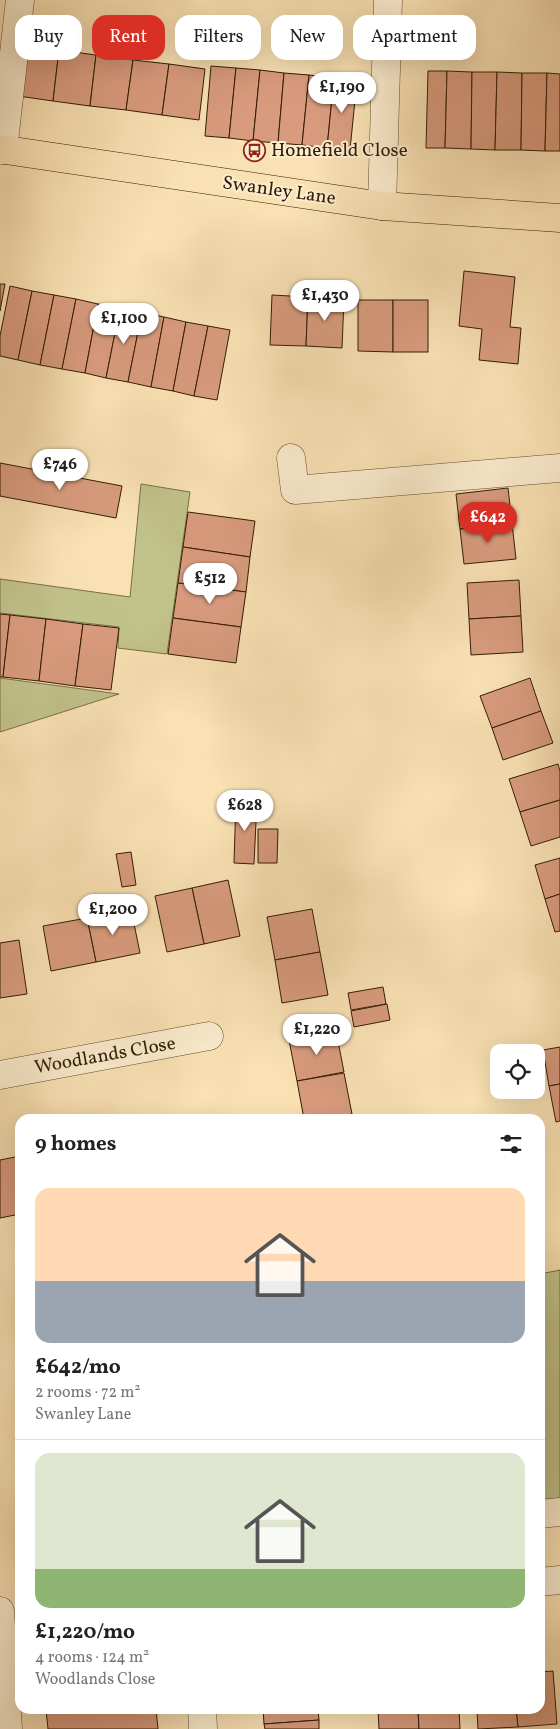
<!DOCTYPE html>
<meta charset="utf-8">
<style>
body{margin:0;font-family:Vollkorn,serif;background:#f2f2f2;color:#222;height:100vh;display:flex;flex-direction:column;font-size:19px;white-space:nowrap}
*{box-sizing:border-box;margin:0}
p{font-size:16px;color:#767676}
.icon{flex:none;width:28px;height:28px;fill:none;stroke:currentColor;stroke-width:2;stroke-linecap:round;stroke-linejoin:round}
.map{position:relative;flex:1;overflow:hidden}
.details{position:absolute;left:15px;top:1114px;width:530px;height:600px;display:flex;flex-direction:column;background:#fff;border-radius:15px;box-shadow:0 5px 20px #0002}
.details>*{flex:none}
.top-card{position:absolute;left:15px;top:15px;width:530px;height:45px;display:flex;gap:10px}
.fabs{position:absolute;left:490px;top:1044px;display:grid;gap:10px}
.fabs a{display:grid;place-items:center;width:55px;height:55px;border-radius:10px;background:#fff;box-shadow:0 5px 20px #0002;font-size:25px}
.price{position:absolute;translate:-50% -42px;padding:0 11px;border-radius:18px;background:#fff;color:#222;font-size:16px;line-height:32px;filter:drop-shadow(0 1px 2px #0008)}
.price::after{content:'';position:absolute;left:50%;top:30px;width:15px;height:11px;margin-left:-8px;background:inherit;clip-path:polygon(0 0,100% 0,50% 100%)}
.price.on{background:#d93025;color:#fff}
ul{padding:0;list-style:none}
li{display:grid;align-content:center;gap:10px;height:265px;padding:0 20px}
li+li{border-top:1px solid #e0e0e0}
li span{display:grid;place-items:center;height:155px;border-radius:15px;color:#555}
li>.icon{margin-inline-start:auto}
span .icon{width:90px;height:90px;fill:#fffc;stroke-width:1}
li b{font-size:21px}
h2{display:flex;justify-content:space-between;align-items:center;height:60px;padding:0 20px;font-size:21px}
.tag{padding:0 18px;border-radius:15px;background:#fff;box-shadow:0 5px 20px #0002;font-size:18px;line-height:45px}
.tag.on{background:#d93025;color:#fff}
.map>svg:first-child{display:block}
.green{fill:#c1c28a;stroke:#7a6f48}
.building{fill:#d89b7d;stroke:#331c06}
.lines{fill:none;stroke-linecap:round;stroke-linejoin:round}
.minor-casing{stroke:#644d31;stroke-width:29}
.major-casing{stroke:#331c06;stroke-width:29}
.minor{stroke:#fbecce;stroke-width:28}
.major{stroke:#f9e1b3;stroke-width:28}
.labels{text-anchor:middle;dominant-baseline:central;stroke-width:4;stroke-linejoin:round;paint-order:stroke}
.poi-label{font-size:19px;fill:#331c06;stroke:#fbecce;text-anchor:start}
.street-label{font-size:19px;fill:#331c06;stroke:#fbecce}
</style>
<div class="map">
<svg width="560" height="1729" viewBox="0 0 560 1729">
<rect width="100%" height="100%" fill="#f9e1b3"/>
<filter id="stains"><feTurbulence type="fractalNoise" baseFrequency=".004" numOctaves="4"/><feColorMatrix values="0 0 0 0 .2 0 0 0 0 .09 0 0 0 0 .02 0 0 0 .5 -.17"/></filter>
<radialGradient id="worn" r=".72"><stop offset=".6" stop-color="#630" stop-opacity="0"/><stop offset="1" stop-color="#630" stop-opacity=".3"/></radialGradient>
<!-- green -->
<g class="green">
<path d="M141,484L190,492L167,654L118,648L119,627L0,613V579L130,597Z"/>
<path d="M0,678L119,694L0,732Z"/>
<path d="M560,1270V1508L540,1510V1274Z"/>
</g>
<!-- building -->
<g class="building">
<path d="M27,29L61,33L53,101L18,96Z"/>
<path d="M59,50L96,55L90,106L53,101Z"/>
<path d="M96,55L133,60L126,110L90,106Z"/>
<path d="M133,60L169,64L162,115L126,110Z"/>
<path d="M169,64L205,69L199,120L162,115Z"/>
<path d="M211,66L236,68L229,138L205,136Z"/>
<path d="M236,68L260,70L253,141L229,138Z"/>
<path d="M260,70L284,73L278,143L253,141Z"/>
<path d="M428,71H447L445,148H426Z"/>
<path d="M447,71L472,72L471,149L445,148Z"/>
<path d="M472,72H497L495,150L471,149Z"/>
<path d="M497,72L522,73L521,150H495Z"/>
<path d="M284,73L309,75L302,145L278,143Z"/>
<path d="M522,73H547L545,151L521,150Z"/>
<path d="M547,73L560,74V151H545Z"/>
<path d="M309,75L334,78L327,148L302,145Z"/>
<path d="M334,78L357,80L350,150L327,148Z"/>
<path d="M464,271L515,277L510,327L521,328L518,364L479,360L482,329L459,326Z"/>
<path d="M0,284H5L0,311Z"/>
<path d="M10,286L32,291L18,360L0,356V336Z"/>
<path d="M32,291L54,295L40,365L18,360Z"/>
<path d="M54,295L76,299L62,369L40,365Z"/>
<path d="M272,295L308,297L306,346L270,345Z"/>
<path d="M308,297L344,299L342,348L306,346Z"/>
<path d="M76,299L98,304L85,373L62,369Z"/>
<path d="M358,300H393V352L358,351Z"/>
<rect x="393" y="300" width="35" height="52"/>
<path d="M98,304L120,308L106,378L85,373Z"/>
<path d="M120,308L142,312L128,382L106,378Z"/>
<path d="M142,312L164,317L151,387L128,382Z"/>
<path d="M164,317L186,322L173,391L151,387Z"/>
<path d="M186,322L208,326L194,396L173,391Z"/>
<path d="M208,326L230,330L217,400L194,396Z"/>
<path d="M0,463L122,486L116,518L0,496Z"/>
<path d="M508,488L512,523L460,529L456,494Z"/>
<path d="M188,512L255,521L250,557L183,547Z"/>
<path d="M512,523L516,559L464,564L460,529Z"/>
<path d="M183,547L250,557L246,592L178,583Z"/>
<path d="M519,580L521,616L469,619L467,583Z"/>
<path d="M178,583L246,592L241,627L173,618Z"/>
<path d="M0,614L10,615L3,677H0Z"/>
<path d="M10,615L46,619L39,681L3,677Z"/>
<path d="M521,616L523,652L471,655L469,619Z"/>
<path d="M173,618L241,627L236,663L168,654Z"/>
<path d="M46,619L83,624L75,686L39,681Z"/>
<path d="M83,624L119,628L111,690L75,686Z"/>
<path d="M530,678L541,711L492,728L480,696Z"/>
<path d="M541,711L553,743L503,760L492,728Z"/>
<path d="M558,764L560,771V800L520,812L509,779Z"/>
<path d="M236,800L257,801L254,864L234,863Z"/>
<path d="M560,800V837L531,846L520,812Z"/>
<path d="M258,829H278L277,863H258Z"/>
<path d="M131,852L136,885L122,887L116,854Z"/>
<path d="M560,858V894L545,899L535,865Z"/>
<path d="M228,880L240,936L204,944L192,888Z"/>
<path d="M192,888L204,944L167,952L155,896Z"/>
<path d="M560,894V931L555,932L545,899Z"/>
<path d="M131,909L140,953L96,962L87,918Z"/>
<path d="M312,909L320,952L275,960L267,917Z"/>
<path d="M87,918L96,962L51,971L43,926Z"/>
<path d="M19,940L27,994L0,998V943Z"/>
<path d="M320,952L328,995L282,1003L275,960Z"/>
<path d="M383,987L386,1004L351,1010L348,993Z"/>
<path d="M387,1004L390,1020L354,1027L351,1011Z"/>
<path d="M336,1031L344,1072L297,1081L289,1040Z"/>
<path d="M560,1047V1084L549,1086L543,1050Z"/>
<path d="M344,1073L352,1114L325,1119H304L297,1081Z"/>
<path d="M560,1084V1121L556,1122L549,1086Z"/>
<path d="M20,1156V1214L0,1218V1160Z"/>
<path d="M553,1671L557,1724L518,1727L516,1709H540V1672Z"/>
<path d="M65,1709H156L158,1729H48L46,1710Z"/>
<path d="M263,1709H318L319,1720L264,1724Z"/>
<path d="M378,1709H418L419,1729H379Z"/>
<path d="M418,1709H459L460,1729H419Z"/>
<path d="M477,1709H516L518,1727L478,1729Z"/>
<path d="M319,1720V1729H265L264,1724Z"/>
</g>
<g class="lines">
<defs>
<g id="minor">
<path d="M3,150L20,0"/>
<path d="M382,206L388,0"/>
<path d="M291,458L295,490L560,468"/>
<path d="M0,1075L209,1036"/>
<path d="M540,1514L560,1512"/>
<path d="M540,1582L560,1580"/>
<path d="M0,1611L3,1654"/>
<path d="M202,1709L203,1729"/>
<path d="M8,1729L3,1654L20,1653"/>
</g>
<path id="major" d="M0,149L382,206L560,218"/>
</defs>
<!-- minor casing -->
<use href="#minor" class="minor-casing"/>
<!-- major casing -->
<use href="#major" class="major-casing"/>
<!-- minor -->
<use href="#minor" class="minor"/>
<!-- major -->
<use href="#major" class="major"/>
</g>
<!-- icons -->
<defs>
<symbol id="bus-ring" viewBox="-11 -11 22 22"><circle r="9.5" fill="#fbecce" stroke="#8f2418" stroke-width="1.5"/><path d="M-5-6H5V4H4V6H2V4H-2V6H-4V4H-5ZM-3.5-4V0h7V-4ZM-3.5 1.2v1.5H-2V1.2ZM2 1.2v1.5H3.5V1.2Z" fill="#8f2418"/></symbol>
</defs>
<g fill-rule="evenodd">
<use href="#bus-ring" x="242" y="138" width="25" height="25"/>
</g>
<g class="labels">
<!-- poi labels -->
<g class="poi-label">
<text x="271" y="151">Homefield Close</text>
</g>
<!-- street labels -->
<g class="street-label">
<text transform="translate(279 191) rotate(8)">Swanley Lane</text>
<text transform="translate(105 1056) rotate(-10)">Woodlands Close</text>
</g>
</g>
<rect width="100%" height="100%" filter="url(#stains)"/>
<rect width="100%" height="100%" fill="url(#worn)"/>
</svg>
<div class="fabs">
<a><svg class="icon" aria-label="locate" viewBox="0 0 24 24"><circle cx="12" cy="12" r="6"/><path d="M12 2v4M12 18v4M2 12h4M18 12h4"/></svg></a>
</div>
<b class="price" style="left:342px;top:114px">£1,190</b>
<b class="price" style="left:325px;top:322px">£1,430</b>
<b class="price" style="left:124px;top:345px">£1,100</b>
<b class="price" style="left:60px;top:491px">£746</b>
<b class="price on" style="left:488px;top:544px">£642</b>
<b class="price" style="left:210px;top:605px">£512</b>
<b class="price" style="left:245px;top:832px">£628</b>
<b class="price" style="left:113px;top:936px">£1,200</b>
<b class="price" style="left:317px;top:1056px">£1,220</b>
<div class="top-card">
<a class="tag">Buy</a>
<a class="tag on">Rent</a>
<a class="tag">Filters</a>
<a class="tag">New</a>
<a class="tag">Apartment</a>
</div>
<section class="details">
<h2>9 homes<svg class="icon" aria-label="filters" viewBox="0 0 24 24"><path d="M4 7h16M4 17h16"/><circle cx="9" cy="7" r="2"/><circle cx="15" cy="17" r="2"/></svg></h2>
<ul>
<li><span style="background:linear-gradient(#ffd9b3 60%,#9aa5b1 0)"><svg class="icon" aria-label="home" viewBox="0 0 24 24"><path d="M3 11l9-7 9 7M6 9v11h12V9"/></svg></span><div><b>£642/mo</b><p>2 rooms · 72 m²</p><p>Swanley Lane</p></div></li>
<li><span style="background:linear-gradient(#dfe7d0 75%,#8fb573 0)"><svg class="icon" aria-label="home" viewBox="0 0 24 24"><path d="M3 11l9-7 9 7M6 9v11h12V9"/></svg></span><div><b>£1,220/mo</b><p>4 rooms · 124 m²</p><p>Woodlands Close</p></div></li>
</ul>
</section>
</div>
